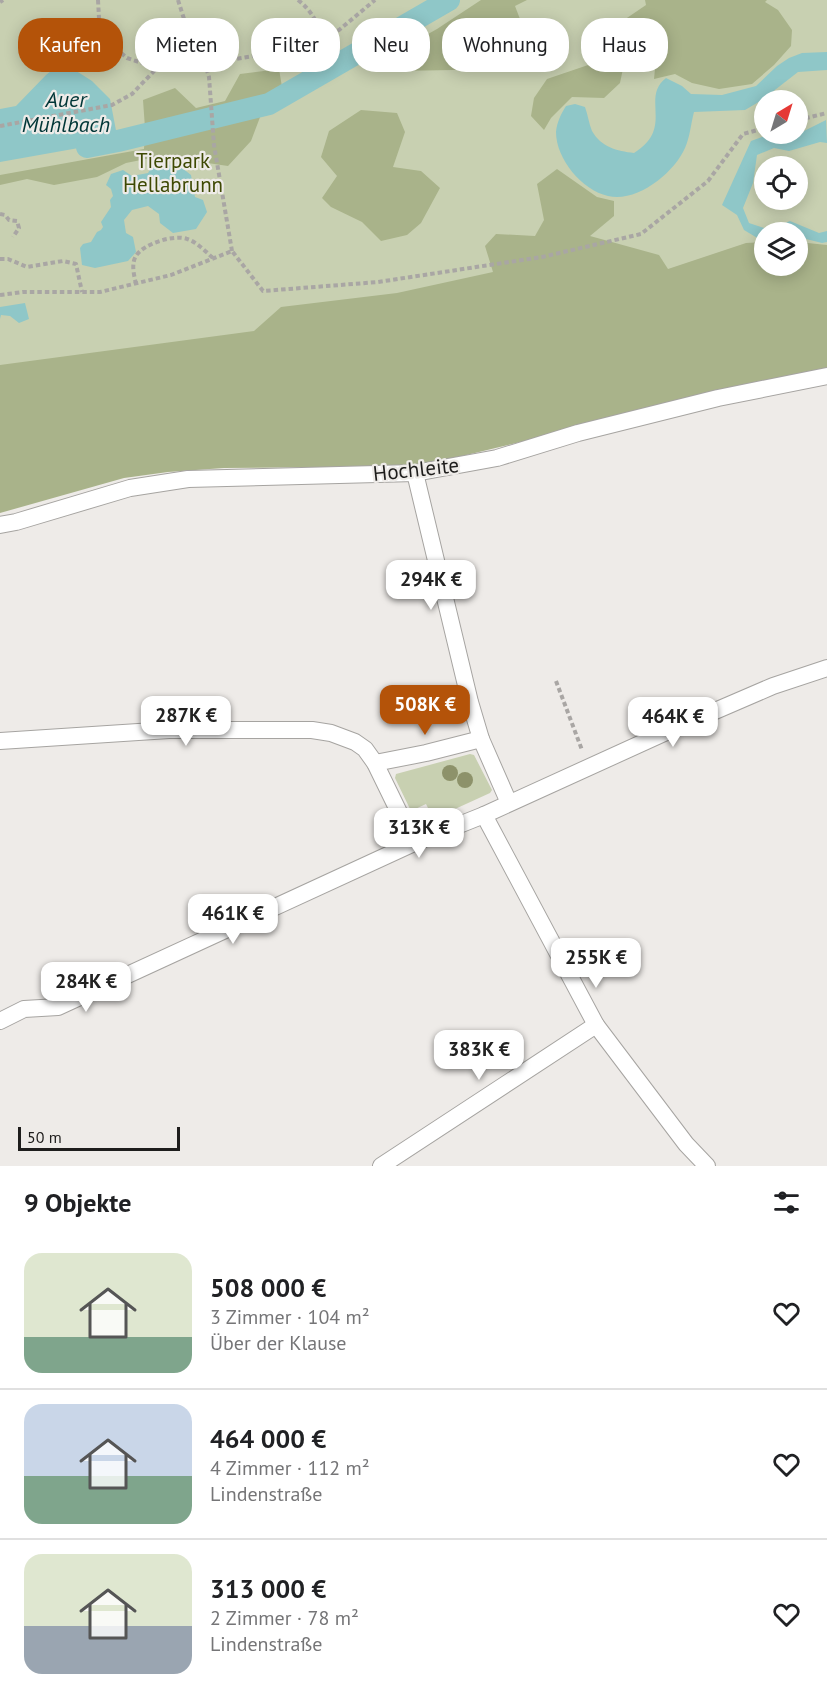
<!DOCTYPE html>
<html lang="de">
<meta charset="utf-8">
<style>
body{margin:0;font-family:"PT Sans",sans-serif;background:#f2f2f2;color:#202124;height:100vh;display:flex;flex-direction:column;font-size:22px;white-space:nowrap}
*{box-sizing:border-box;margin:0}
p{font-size:20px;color:#757577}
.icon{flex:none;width:33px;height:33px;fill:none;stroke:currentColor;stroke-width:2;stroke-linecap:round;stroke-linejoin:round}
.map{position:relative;height:1166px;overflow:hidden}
.side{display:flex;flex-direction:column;background:#fff;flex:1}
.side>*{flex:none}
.guide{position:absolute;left:18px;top:18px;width:792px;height:54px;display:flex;gap:12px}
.needle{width:39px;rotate:38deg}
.controls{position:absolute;left:754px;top:90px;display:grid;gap:12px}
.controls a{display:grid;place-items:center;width:54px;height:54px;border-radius:50%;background:#fff;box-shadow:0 3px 15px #0003;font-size:30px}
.scale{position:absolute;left:18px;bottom:15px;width:162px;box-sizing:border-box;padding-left:6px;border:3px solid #1e1d1c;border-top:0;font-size:16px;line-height:21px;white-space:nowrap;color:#1e1d1c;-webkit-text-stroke:4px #eeebe8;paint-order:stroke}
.price{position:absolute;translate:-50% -51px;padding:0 14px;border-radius:12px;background:#fff;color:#222;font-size:20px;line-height:39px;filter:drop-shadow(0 2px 3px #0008)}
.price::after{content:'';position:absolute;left:50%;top:36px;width:18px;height:14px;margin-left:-9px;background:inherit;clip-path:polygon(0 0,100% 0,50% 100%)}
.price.selected{background:#b45309;color:#fff}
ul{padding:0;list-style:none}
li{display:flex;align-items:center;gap:18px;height:150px;padding:0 24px}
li+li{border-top:2px solid #e0e0e0}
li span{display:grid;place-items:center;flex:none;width:168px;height:120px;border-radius:18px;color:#555}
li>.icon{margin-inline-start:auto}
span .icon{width:72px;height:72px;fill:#fffc;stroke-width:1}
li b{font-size:26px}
h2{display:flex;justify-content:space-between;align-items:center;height:72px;padding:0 24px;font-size:26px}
.tag{padding:0 21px;border-radius:24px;background:#fff;box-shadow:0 3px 15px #0003;font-size:21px;line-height:54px}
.tag.selected{background:#b45309;color:#fff}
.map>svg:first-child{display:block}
.green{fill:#c8d0b1;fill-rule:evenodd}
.forest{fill:#a9b38a}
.water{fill:#8fc7c8}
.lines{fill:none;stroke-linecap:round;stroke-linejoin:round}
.canal{stroke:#8fc7c8;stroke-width:22}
.street-casing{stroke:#a6a4a1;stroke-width:18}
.path{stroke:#a9a6a4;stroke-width:4;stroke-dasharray:4.5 3;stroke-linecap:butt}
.street{stroke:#fff;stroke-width:16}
.tree{fill:#8d926a}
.labels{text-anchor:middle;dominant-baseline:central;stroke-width:4.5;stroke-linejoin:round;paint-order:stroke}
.park-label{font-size:21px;fill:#3e4903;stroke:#eeebe8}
.street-label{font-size:21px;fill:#1e1d1c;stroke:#eeebe8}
.water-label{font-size:22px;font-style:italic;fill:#003637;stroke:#eeebe8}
</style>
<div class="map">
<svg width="827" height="1166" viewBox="0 0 827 1166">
<rect width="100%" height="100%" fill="#eeebe8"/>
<!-- green -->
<g class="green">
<path d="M0,0H827V265L0,366ZM765,100H798V134H765ZM765,166H798V200H765ZM765,232H798V266H765Z"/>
<path d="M470,754L474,755L492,790L490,793L420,825L415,819L430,812L426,804L411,811L395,778L396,774Z"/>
</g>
<!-- forest -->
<g class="forest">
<path d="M481,0H527L515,6L533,53L515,64L453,70L395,71L387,57L437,29Z"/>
<path d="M645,0H767L765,2L778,10L792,30L791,46L774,65L752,84L719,89L692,83L675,74L654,79L655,69L641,57L624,64L620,83L604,98L572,97L551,118L544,130L531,116L534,98L547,79L594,63L599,37L646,5Z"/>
<path d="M279,69L282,87L262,112L251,141L228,166L194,161L156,157L126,163L97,177L54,185L27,179L0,185V175L144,149L145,128L143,100L175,88L196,108L225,101L240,74Z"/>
<path d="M361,110L397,113L405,132L393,167L421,171L440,188L421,223L407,235L381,241L362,222L331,207L322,198L337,176L321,157L329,131Z"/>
<path d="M557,169L597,197L614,201V216L590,236L659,255L668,269L746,243L765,242V266H798V242L827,245V368L421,466L224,468L168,472L124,478L0,513V365L254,331L281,307L397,293L493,272L485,246L496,234L535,236L544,220L537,184Z"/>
</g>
<!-- water -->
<g class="water">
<path d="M827,52V70L798,72L762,100L745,110L694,112C691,123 690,137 685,148C674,173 637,203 608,196C582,190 556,159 556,132C557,122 561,114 566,106L575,104L585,107C588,115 589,124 592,131C601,147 617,151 634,153C675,128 640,98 666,78L682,86L691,94L722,95L756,86L777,66L789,58L802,53Z"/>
<path d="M56,67H70L92,81L110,99L118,141L0,162V109L16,106L46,75Z"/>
<path d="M826,120L827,143L820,142L789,151L774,148L757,155L753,183L743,208L749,223L770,230L790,221L819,233L827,231V242L822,243L798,237V232H765V239H759L744,230L737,215L722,205L751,141L770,134H798Z"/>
<path d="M177,164L191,175L195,197L203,200L207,212L196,229L173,233L160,223L159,214L148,206L132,210L124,220L126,233L133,237L136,252L128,261L95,268L82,265L80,248L83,244L91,242L97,232L101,230L103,227L101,222L111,207L110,200L113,196L111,189L106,185L111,174L123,170L132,176L148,173L151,168Z"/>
<path d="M25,303L29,319L19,323L10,316L1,315L0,319V307Z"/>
</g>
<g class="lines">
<!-- canal -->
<path class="canal" d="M87,147L118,141L269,104L449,0"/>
<defs>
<g id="street">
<path d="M415,473L470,702L481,739L509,803"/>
<path d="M0,525L16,522L130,488L188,479L415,473L497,458L578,433L718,398L827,376"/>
<path d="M0,741L169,730H312L331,733L355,742L365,749L375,763L414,843"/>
<path d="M375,763L426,753L481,739"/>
<path d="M484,815L596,1025L686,1144L707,1166"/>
<path d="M0,1021L24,1009L58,1007L414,843L484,815L664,733L773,686L827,668"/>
<path d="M381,1166L596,1025"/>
</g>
</defs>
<!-- street casing -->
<use href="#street" class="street-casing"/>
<!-- path -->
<g class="path">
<path d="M98,0L99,18L106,35L118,50L127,58L157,68L205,64L296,49L339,30L375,0"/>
<path d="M178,0L185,22L198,41L209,77L214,145L232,251"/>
<path d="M298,0C311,10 317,22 324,37"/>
<path d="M0,2L3,0"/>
<path d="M798,120L827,113"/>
<path d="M0,126L112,105L132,94L157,68"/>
<path d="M0,214L5,215L9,220L17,221L19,228L13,237"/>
<path d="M0,259H8L27,267L63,261L76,264L82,292"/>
<path d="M136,284C134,275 131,264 136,256C143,244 174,234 187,239C197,242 206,252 214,259"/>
<path d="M0,295L23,292H100L171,275L232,251L263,291L378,282L542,257L641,234L708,181L743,134L765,128"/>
<path d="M556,681L582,750"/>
</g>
<!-- street -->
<use href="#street" class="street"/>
</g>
<!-- trees -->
<g class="tree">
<circle cx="450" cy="773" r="8"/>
<circle cx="465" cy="780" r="8"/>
</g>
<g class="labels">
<!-- park labels -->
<g class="park-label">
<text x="173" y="160">Tierpark<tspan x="173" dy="24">Hellabrunn</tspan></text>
</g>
<!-- street labels -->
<g class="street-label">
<text transform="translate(416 469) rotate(-6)">Hochleite</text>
</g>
<!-- water labels -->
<g class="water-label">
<text x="66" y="99">Auer<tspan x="66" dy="25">Mühlbach</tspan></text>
</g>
</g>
</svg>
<div class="controls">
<a><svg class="needle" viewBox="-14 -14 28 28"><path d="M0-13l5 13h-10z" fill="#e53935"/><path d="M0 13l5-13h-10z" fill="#757577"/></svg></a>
<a><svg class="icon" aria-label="locate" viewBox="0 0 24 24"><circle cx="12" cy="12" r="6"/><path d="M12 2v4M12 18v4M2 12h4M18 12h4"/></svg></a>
<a><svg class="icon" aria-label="layers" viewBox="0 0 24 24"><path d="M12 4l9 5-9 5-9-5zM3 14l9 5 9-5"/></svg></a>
</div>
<div class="scale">50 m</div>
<b class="price" style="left:431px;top:611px">294K €</b>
<b class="price selected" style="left:425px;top:736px">508K €</b>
<b class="price" style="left:186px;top:747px">287K €</b>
<b class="price" style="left:673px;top:748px">464K €</b>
<b class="price" style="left:419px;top:859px">313K €</b>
<b class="price" style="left:233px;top:945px">461K €</b>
<b class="price" style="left:596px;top:989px">255K €</b>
<b class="price" style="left:86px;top:1013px">284K €</b>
<b class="price" style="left:479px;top:1081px">383K €</b>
<div class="guide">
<a class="tag selected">Kaufen</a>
<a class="tag">Mieten</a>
<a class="tag">Filter</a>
<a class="tag">Neu</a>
<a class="tag">Wohnung</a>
<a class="tag">Haus</a>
</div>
</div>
<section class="side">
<h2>9 Objekte<svg class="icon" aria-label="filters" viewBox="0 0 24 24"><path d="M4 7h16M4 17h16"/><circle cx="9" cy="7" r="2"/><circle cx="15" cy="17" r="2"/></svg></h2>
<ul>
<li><span style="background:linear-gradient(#dfe7d0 70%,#7fa58c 0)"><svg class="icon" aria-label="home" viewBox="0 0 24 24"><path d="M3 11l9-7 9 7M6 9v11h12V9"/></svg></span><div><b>508 000 €</b><p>3 Zimmer · 104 m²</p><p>Über der Klause</p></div><svg class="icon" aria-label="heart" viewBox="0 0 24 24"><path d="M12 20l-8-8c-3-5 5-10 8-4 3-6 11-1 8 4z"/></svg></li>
<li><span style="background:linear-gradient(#c9d6e8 60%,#7fa58c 0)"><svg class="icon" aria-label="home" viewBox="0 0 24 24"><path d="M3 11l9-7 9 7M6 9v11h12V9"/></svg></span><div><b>464 000 €</b><p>4 Zimmer · 112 m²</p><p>Lindenstraße</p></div><svg class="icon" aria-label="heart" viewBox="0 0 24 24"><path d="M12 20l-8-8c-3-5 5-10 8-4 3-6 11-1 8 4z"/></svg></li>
<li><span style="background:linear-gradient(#dfe7d0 60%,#9aa5b1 0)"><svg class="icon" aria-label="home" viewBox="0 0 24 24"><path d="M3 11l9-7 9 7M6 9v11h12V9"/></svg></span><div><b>313 000 €</b><p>2 Zimmer · 78 m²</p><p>Lindenstraße</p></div><svg class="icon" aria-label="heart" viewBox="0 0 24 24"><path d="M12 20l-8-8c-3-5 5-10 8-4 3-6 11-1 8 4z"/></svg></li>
</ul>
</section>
